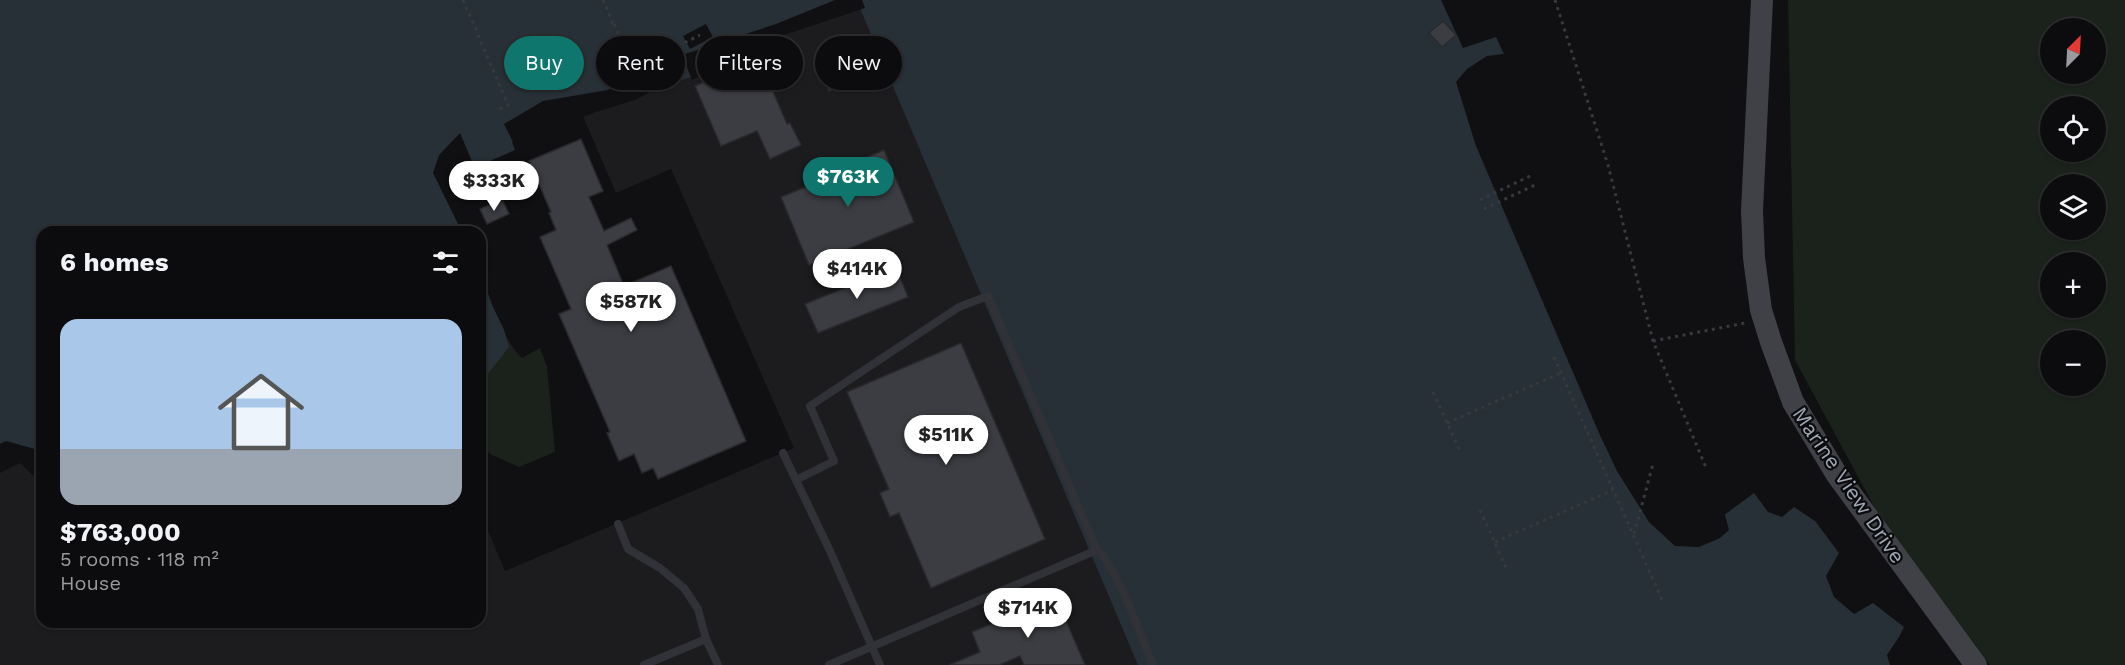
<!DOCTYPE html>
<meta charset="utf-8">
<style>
body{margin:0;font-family:"Work Sans",sans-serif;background:#151517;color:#f1f3f6;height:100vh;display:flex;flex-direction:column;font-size:22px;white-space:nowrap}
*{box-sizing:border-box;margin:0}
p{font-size:20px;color:#9a9b9e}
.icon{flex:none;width:33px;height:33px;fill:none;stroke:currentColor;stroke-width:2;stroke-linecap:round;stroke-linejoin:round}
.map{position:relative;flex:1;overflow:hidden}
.drawer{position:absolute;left:36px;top:226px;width:450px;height:402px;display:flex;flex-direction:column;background:#0c0c0e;border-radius:18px;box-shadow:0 2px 4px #0004,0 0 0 2px #2c2c2e}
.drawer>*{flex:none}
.guide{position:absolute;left:504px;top:36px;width:570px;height:54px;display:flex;gap:12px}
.needle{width:39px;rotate:24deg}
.fabs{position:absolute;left:2040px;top:18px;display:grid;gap:12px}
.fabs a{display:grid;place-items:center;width:66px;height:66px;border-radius:50%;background:#0c0c0e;box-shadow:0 2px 4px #0004,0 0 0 2px #2c2c2e;font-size:30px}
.price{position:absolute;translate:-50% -51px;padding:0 14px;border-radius:21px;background:#fff;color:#222;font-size:20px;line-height:39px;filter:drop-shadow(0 2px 3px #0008)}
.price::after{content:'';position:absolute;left:50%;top:36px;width:18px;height:14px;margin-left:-9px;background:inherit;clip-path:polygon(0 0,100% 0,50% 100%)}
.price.current{background:#0f766e;color:#fff}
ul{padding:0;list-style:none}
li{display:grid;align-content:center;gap:12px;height:318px;padding:0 24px}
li+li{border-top:2px solid #2c2c2e}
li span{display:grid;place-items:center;height:186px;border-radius:18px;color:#555}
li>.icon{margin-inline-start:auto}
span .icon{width:108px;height:108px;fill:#fffc;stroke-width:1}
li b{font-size:26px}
h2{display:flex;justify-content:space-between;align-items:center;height:72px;padding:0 24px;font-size:26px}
.pill{padding:0 21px;border-radius:27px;background:#0c0c0e;box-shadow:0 2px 4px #0004,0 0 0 2px #2c2c2e;font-size:21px;line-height:54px}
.pill.current{background:#0f766e;color:#fff}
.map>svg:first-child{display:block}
.built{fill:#1c1c1f}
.green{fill:#1a221b;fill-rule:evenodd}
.water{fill:#263036}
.pier{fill:#101012}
.building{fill:#3c3d42;stroke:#2a2a2e;stroke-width:1.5}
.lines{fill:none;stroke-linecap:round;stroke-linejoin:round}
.path{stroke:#37393e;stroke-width:3;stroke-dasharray:3 4.5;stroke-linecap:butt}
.service{stroke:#313237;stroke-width:8}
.secondary{stroke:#3f4147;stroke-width:22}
.labels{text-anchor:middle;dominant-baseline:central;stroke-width:4.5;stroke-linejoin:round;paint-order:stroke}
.street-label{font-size:21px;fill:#a0a7b4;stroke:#0b0b0d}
</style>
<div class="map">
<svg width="2125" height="665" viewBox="0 0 2125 665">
<rect width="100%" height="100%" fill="#101012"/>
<!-- built -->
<path class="built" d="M609,0L786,31L859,6L1192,665H0V470L21,460L42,481V622H480V512L505,571L794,448L671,169L616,193L582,114Z"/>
<!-- green -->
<g class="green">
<path d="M1788,0H2125V665H1990L1876,510L1795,360ZM2050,28H2096V74H2050ZM2050,106H2096V152H2050ZM2050,184H2096V230H2050ZM2050,262H2096V308H2050ZM2050,340H2096V386H2050Z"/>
<path d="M480,272C489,296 503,341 522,358L540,348L547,367L555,452L519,467L492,455L480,446Z"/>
</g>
<!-- water -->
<g class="water">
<path d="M0,0H1441L1463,48L1496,37L1504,54L1489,60L1480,76V89L1621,421L1676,514L1691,524L1708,527L1754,493L1768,512L1782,517L1794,507L1815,521L1839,553L1826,576L1834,597L1854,614L1873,603L1904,627L1899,637L1887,655L1890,665H1138L859,6L786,31L696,75L641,95L595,109L512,142L515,150L474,168L473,185L456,189L463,217L473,232H42V481L21,460L0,470Z"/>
<path d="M480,245L509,347L480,384Z"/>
</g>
<!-- pier -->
<g class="pier">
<path d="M835,0H862L865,8L787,34L692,80L682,55L776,24Z"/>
<path d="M706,24L713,37L690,49L683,36Z"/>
<path d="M1504,54L1501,59L1491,62L1483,77V89L1607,366L1624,420L1665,495L1678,512L1692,522L1707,524L1724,511L1729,530L1720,538L1699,547L1675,546L1649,522L1617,471L1599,433L1476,146L1456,82L1467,69L1487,56Z"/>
<path d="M633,57L648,93L635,100L596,112L516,144L515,146L504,124L543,101L608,90L620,81L622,63Z"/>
<path d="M460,133L477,173L475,187L459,191L466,216L476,232H462L433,173L439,155Z"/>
<path d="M480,242L493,260L512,346L493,307L480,272Z"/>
<path d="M6,441L35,449L42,456V484L20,463L0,473V444Z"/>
</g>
<!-- building -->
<g class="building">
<path d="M1443,21L1456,35L1442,47L1429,33Z"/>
<path d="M846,48L860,77L829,91L815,62Z"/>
<path d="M759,59L787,124L790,123L801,145L770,159L757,131L721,146L695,86Z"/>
<path d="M581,139L603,191L589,197L604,231L631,218L637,230L607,245L624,286L671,266L746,441L658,479L653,468L642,473L634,454L619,461L607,433L610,432L559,314L571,309L540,237L556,230L549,213L551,212L529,161Z"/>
<path d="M884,150L914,222L809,265L781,197L840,173L839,169Z"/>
<path d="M502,199L509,214L487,224L480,209Z"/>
<path d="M896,267L908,297L818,333L805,304Z"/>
<path d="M961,343L1045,539L931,588L899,513L890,517L880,493L889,489L847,392Z"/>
<path d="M1056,597L1085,665H1024L1020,656L999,665H949L980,652L972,632Z"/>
</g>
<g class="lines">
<!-- path -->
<g class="path">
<path d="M463,0L478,34"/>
<path d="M603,0L614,26"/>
<path d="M1555,0L1608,165L1653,341L1707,470"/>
<path d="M614,24L636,72L639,70"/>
<path d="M478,35L508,105L498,110"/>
<path d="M678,46L700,35"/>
<path d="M1480,200L1530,176"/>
<path d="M1484,209L1535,185"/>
<path d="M1653,341L1745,323"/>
<path d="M1554,357L1663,602"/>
<path d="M1433,392L1460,451"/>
<path d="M1447,423L1561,373"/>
<path d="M1480,510L1507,570"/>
<path d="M1634,534L1653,464"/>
<path d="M1495,542L1613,490"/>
</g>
<!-- service -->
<g class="service">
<path d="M783,453L830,551L880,665"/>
<path d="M796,480L834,461L810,406L959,307L988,296L1097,550L829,665"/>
<path d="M618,524L628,549L660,568L684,588L698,609L706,639L718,665"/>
<path d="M1097,550C1118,568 1141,637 1153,665"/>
<path d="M644,665L706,639"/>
</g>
<!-- secondary -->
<path class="secondary" d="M1762,0L1752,211L1754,258L1761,310L1771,342L1793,402L1837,475L1976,665"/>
</g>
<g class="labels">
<!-- street labels -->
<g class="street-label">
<text transform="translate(1849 485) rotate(56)">Marine View Drive</text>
</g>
</g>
</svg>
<div class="fabs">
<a><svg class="needle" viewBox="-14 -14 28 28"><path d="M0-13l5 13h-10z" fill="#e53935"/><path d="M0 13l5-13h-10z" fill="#9a9b9e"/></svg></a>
<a><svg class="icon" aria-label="locate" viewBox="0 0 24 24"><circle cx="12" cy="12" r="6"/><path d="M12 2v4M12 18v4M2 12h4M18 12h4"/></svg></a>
<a><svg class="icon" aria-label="layers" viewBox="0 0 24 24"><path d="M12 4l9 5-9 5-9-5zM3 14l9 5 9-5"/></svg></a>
<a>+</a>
<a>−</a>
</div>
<b class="price current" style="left:848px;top:208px">$763K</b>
<b class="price" style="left:494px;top:212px">$333K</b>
<b class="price" style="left:857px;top:300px">$414K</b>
<b class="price" style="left:631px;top:333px">$587K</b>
<b class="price" style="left:946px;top:466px">$511K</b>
<b class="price" style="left:1028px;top:639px">$714K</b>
<div class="guide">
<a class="pill current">Buy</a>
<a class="pill">Rent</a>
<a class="pill">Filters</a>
<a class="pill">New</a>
</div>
<section class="drawer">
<h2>6 homes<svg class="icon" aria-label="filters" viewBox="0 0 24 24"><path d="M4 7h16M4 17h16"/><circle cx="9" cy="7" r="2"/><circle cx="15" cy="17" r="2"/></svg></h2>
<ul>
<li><span style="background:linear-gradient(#a9c7e8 70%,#9aa5b1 0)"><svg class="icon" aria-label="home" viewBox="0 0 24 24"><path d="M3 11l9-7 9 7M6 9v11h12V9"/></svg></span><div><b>$763,000</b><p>5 rooms · 118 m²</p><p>House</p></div></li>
</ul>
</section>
</div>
